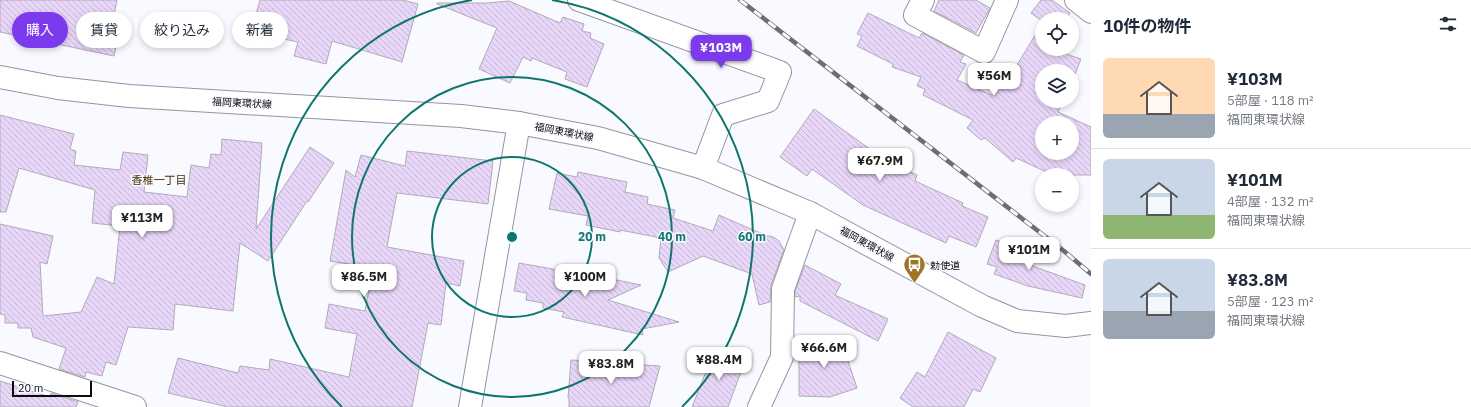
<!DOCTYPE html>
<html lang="ja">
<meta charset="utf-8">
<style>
body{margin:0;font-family:"IBM Plex Sans","Noto Sans JP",sans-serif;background:#f6f6f7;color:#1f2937;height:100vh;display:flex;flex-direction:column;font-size:15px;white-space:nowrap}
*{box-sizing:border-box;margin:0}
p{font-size:13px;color:#747a83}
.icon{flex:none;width:22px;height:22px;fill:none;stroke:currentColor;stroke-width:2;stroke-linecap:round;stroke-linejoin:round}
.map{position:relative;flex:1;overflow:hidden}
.drawer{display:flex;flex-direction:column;background:#fff;width:380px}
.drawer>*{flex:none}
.hud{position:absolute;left:12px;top:12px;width:380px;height:36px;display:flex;gap:8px}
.controls{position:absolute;left:1035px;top:12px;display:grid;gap:8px}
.controls a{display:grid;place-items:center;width:44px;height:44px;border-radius:50%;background:#fff;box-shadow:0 2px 6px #0003;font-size:20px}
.scale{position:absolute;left:12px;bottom:10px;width:80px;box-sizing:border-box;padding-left:4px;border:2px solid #0c0d10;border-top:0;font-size:11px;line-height:14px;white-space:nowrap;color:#0c0d10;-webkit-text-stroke:3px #f9faff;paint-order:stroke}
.price{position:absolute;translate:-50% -34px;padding:0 9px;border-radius:8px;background:#fff;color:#222;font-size:13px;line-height:26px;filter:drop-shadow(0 1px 2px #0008)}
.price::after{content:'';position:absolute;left:50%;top:24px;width:12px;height:9px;margin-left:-6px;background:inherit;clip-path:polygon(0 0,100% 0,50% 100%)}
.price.current{background:#7c3aed;color:#fff}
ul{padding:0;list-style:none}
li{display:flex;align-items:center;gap:12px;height:100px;padding:0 12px}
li+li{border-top:1px solid #e0e1e3}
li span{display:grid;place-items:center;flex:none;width:112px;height:80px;border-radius:6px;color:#555}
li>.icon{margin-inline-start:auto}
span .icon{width:48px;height:48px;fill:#fffc;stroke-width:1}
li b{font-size:17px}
h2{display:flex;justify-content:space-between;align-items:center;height:48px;padding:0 12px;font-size:17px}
.tag{padding:0 14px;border-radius:18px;background:#fff;box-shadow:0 2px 6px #0003;font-size:14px;line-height:36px}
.tag.current{background:#7c3aed;color:#fff}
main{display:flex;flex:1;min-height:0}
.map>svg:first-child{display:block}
.building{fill:url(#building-back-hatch);stroke:#b0abb5;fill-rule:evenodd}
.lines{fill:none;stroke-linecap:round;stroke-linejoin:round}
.street-casing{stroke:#9395a0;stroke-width:24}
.primary-casing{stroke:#9395a0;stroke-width:24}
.street{stroke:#fff;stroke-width:22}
.primary{stroke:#fff;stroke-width:22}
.rail-casing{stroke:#6d6e71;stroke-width:4.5}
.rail{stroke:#f9faff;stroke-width:3;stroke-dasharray:9;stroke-linecap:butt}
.ring{fill:none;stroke:#0f766e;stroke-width:2}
.labels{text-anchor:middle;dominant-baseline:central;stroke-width:3;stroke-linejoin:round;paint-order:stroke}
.street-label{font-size:10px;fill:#0c0d10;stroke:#f9faff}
.poi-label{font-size:10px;fill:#0c0d10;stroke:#f9faff;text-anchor:start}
.neighbourhood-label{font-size:11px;fill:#442e08;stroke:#f9faff}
.centre{fill:#0f766e;stroke:#f9faff;stroke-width:2}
.ring-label{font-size:12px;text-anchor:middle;font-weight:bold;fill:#0f766e;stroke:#f9faff;stroke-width:3;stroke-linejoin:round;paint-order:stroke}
</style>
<main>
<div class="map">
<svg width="1091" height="407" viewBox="0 0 1091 407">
<defs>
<pattern id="building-back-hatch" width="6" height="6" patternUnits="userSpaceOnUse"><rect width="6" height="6" fill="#e9d7f9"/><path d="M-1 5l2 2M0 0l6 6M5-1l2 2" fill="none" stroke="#c7b7d4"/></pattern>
</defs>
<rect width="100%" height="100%" fill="#f9faff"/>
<!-- building -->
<g class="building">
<path d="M0,0H117L113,21L121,23L114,56L0,32Z"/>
<path d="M260,0H403L418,4L402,62L332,41L326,64L294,56L298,42L251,32Z"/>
<path d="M939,0H976L990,8L976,33L934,11Z"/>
<path d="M1041,0H1052L1070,13L1066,19H1042V21L1031,13Z"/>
<path d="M509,1L560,23L563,17L584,24L582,31L591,33L590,38L604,44L587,87L565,79L567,72L532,58L531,61L523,57L510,83L479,69L497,28L437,4V3H487Z"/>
<path d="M868,13L919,38L922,33L964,55L960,62L966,64L957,80L994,96L1015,64L1017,65L1042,24V49H1066L1063,53L1081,59L1072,82V71H1042V101H1063L1058,112L1091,127V175H1053L1016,158L1013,162L985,138L981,140L967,128L973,120L923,95L925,89L917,86L921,77L892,67L893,64L857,46L862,36L857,34ZM1042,123H1072V153H1042Z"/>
<path d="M814,109L888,162L917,175L915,181L963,203L962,206L988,217L976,247L949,236L946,243L863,205L812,169L807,176L780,157Z"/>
<path d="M0,115L74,134L70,149L76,151L74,165L120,170L123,152L148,155L144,192L187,197L191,165L209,168L211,154L221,155L222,139L262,143L256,229L310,147L334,163L308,202L307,201L268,261L240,243L233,311L175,304L173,330L128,327L116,365L106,362L102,376L86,372L85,377L59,369L66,348L33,337L31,328H18V323H5V315L0,314V224L53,236L47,264L40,262L43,316L81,312L97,277L114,284L120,226L92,223L95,190L19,168L6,212H0Z"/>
<path d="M407,151L493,161L488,204L397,193L387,247L464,261L460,286L446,283L441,325L428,323L412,407H228L168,393L178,358L238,373L240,366L269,370L270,359L349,377L357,334L325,328L329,304L365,311L373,268L330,261L346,170L355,177L361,155L405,166Z"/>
<path d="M578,172L627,182L625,192L648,197L647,204L675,210L673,218L713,231L719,215L767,236H770L775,238L779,241L784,250L771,285L770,302L759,305L752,274L703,256L668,272L659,258L661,238L620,230V232L586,225L588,216L549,209L557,173L577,177Z"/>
<path d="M996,240L1031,252L1027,264L1085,285L1082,298L1028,286L994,274L997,267L987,264Z"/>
<path d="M519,263L597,277V276L641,285L608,300L679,322L642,329L643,335L562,317L564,312L543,308V303L526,300L527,293L514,291Z"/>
<path d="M805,265L841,284L835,295L888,319L878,341L800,301V296L795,297V291Z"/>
<path d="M948,332L996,358L980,392L973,389L964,407H913L900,398L917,372L925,377Z"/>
<path d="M799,340H841L857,388L830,397L799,396Z"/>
<path d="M713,348L745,361L728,407H692L707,369L710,370Z"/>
<path d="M571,360L660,366L649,407H569V398H568Z"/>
<path d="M0,381L50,397L51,393L78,402L76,407H0Z"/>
</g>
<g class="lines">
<defs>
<g id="street">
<path d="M579,0L780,72L768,101L723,115L703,168"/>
<path d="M923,0L915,15L984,52L1007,0"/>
<path d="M1076,0L1091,12"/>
<path d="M0,363L135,407"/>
<path d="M470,407L519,123"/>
<path d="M759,407L782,357L783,289L810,213"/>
</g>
<path id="primary" d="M0,77L58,88L129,96L461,116L519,123L598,138L703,168L810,213L982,306L1017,321L1066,326L1091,323"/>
</defs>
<!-- street casing -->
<use href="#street" class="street-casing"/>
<!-- primary casing -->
<use href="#primary" class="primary-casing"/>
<!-- street -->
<use href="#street" class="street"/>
<!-- primary -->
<use href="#primary" class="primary"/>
<defs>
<path id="rail" d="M740,0L1064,251L1091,274"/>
</defs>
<!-- rail casing -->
<use href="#rail" class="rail-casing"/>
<!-- rail -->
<use href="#rail" class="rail"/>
</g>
<!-- distance rings -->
<g class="ring">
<circle cx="512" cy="237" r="80"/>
<circle cx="512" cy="237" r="160"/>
<path d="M342 407A240 240 0 0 1 472 0M552 0A240 240 0 0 1 682 407"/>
</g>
<!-- icons -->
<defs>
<symbol id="bus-pin" viewBox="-11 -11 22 30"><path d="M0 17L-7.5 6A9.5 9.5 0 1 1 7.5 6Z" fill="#a07325" stroke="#f9faff"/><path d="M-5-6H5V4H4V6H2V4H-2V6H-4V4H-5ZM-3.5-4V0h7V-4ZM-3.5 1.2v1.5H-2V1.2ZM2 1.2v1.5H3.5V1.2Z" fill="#fff"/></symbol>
</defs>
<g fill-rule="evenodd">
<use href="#bus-pin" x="902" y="252" width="25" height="34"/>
</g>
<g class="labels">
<!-- street labels -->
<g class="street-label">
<text transform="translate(242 103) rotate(3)">福岡東環状線</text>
<text transform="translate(564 132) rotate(11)">福岡東環状線</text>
<text transform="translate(867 244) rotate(29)">福岡東環状線</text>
</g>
<!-- poi labels -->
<g class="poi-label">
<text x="930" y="265">勅使道</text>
</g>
<!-- neighbourhood labels -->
<g class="neighbourhood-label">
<text x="159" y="180">香椎一丁目</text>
</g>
</g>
<circle cx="512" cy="237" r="6" class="centre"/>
<g class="ring-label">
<text x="592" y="241">20 m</text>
<text x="672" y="241">40 m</text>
<text x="752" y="241">60 m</text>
</g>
</svg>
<div class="controls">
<a><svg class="icon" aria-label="locate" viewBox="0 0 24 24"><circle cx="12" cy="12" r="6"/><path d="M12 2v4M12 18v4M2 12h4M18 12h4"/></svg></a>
<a><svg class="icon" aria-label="layers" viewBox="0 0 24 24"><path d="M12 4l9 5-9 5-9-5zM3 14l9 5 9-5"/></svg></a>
<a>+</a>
<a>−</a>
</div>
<div class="scale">20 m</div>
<b class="price current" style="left:721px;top:69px">¥103M</b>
<b class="price" style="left:994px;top:97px">¥56M</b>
<b class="price" style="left:880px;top:182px">¥67.9M</b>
<b class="price" style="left:142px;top:239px">¥113M</b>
<b class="price" style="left:1029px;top:271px">¥101M</b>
<b class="price" style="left:364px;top:298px">¥86.5M</b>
<b class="price" style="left:585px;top:298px">¥100M</b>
<b class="price" style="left:824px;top:369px">¥66.6M</b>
<b class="price" style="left:719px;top:381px">¥88.4M</b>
<b class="price" style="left:611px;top:385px">¥83.8M</b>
<div class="hud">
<a class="tag current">購入</a>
<a class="tag">賃貸</a>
<a class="tag">絞り込み</a>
<a class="tag">新着</a>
</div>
</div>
<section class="drawer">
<h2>10件の物件<svg class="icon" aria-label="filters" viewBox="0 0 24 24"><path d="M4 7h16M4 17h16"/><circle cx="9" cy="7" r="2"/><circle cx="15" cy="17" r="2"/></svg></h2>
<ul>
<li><span style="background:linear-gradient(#ffd9b3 70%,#9aa5b1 0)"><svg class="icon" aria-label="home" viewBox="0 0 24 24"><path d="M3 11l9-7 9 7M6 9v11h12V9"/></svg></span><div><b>¥103M</b><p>5部屋 · 118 m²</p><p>福岡東環状線</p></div></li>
<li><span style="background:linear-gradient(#c9d6e8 70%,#8fb573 0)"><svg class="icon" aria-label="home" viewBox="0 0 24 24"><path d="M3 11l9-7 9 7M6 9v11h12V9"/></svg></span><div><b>¥101M</b><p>4部屋 · 132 m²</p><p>福岡東環状線</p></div></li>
<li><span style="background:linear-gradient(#c9d6e8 65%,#9aa5b1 0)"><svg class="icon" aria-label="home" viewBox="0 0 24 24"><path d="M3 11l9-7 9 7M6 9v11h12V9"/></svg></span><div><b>¥83.8M</b><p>5部屋 · 123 m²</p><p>福岡東環状線</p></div></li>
</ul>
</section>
</main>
